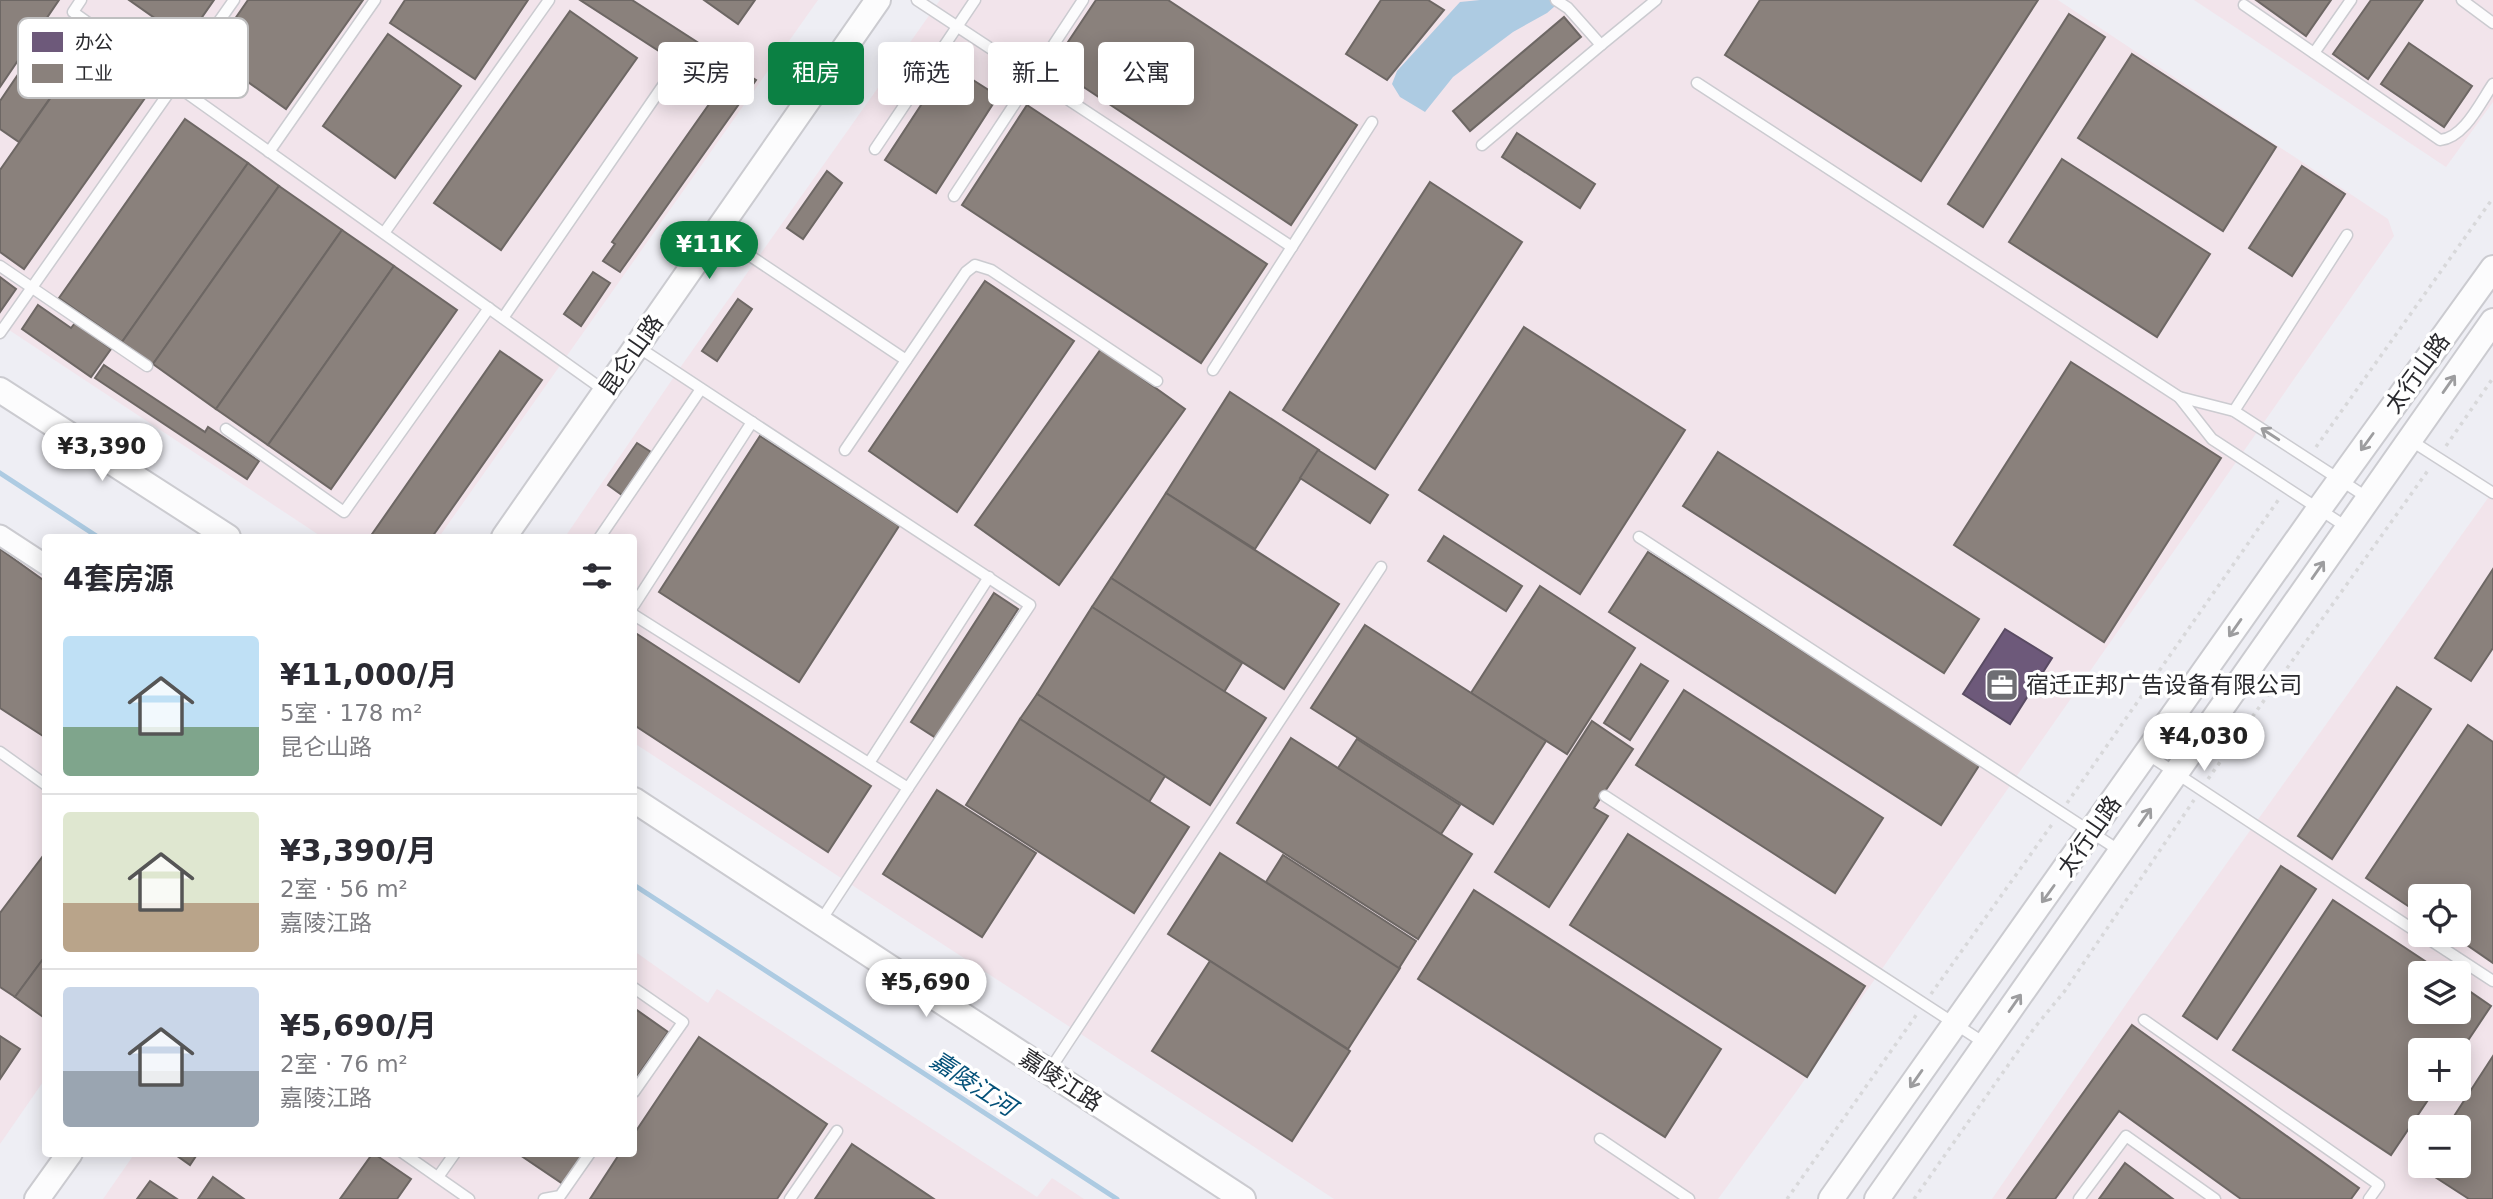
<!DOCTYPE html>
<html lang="zh">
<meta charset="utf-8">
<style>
body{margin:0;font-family:"DejaVu Sans","Noto Sans SC",sans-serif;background:#f7f7f7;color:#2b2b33;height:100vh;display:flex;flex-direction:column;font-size:26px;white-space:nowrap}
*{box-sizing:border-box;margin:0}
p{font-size:23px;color:#7c7c81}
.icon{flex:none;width:38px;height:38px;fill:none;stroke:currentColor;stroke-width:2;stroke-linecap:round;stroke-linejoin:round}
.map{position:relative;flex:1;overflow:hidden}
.side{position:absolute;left:42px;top:534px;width:595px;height:623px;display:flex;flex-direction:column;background:#fff;border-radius:7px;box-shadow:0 4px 18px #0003}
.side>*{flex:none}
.banner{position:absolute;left:658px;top:42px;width:665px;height:63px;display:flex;gap:14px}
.buttons{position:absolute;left:2408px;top:884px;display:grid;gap:14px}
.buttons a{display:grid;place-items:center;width:63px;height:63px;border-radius:7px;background:#fff;box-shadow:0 4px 18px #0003;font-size:35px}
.price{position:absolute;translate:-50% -60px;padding:0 16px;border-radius:24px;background:#fff;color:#222;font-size:23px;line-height:46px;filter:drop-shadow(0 2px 4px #0008)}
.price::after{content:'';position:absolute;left:50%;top:42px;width:21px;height:16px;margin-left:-10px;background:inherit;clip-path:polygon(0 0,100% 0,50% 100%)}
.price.active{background:#0b8043;color:#fff}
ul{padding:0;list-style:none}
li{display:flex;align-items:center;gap:21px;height:175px;padding:0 21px}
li+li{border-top:2px solid #e1e1e2}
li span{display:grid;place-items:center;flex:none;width:196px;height:140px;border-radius:7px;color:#555}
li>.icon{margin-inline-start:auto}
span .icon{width:84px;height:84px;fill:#fffc;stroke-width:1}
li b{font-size:30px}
h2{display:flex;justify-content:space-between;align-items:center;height:84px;padding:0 21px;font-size:30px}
.tag{padding:0 24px;border-radius:7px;background:#fff;box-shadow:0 4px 18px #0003;font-size:24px;line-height:63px}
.tag.active{background:#0b8043;color:#fff}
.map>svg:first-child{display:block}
.industrial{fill:#f2e4eb;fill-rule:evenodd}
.water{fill:#adcbe2}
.offices{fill:#6d597a;stroke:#594b63;stroke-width:2}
.industry{fill:#8a817c;stroke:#6d6764;stroke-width:2}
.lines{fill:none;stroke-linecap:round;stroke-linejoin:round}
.stream{stroke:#adcbe2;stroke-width:5}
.service-casing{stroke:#cbcbd0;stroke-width:13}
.minor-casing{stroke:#cbcbd0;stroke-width:23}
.tertiary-casing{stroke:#cbcbd0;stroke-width:28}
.path{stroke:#d8d8da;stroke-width:3.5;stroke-dasharray:3.5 5;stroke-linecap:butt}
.service{stroke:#fcfcfd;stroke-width:10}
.minor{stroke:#fcfcfd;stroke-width:19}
.tertiary{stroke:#fcfcfd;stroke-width:24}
.oneway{stroke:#9d9d9f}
.labels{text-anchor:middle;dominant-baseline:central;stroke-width:7;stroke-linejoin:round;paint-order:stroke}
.street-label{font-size:23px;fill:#29292d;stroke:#fff}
.poi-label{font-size:23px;fill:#29292d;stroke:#fff;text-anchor:start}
.water-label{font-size:24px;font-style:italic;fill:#045179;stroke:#fff}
.key{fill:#fff;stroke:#bfbfc0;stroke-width:2}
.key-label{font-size:19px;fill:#29292d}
</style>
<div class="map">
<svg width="2493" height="1199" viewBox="0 0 2493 1199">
<rect width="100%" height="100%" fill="#eeeef4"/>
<!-- industrial -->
<g class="industrial">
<path d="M0,0H818L439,537H322L0,324Z"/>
<path d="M940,0H2058L2388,219L2394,236L1796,1092L1718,1199H1334L634,743V537H565L682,365Z"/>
<path d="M2194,0H2493V102L2446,167Z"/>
<path d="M2493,491V1199H1992L2131,997ZM2420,896H2459V934H2420ZM2420,973H2459V1012H2420ZM2420,1050H2459V1088H2420ZM2420,1127H2459V1166H2420Z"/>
<path d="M0,548L46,579L45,1079L0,1144Z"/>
<path d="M634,951L708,1003L717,989L1037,1197L1052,1178L1084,1199H103L135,1153H634Z"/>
</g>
<!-- water -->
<path class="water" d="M1480,0H1562L1547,13L1513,32L1453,77L1425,112L1400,97L1392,84L1397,71L1460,2Z"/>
<!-- offices -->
<path class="offices" d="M2005,629L2052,658L2010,724L1963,694Z"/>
<!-- industry -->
<g class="industry">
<path d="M0,0H59L0,87Z"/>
<path d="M129,0H214L186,40Z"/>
<path d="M248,0H363L286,109L210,55Z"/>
<path d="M405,0H528L475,79L390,23Z"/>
<path d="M580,0H632L756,80L620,272L603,261L615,244L612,242L719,90Z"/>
<path d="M704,0H755L738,24Z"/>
<path d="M1096,0H1168L1357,125L1291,225L1052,66Z"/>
<path d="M1381,0H1428L1444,10L1387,80L1346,54Z"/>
<path d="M1760,0H2038L1921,181L1725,55Z"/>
<path d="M2256,0H2331L2306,36Z"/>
<path d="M2371,0H2423L2368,79L2333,54Z"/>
<path d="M570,11L637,58L501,250L434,203Z"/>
<path d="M2069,14L2105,37L1983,227L1948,204Z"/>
<path d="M1564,17L1581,37L1470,131L1453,111Z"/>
<path d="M53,23L87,46L19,142L0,129V101Z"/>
<path d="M388,34L461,86L395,178L323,126Z"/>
<path d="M2409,43L2472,86L2444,127L2381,84Z"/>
<path d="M87,46L150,91L24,269L0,252V170Z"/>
<path d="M2132,54L2276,147L2223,231L2078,138Z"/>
<path d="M948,64L998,96L936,193L885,160Z"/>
<path d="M1027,105L1267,264L1201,363L962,205Z"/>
<path d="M185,119L248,163L122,342L59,298Z"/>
<path d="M1517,133L1595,184L1580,208L1502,157Z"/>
<path d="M2062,159L2210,254L2157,337L2009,242Z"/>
<path d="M248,163L279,186L153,364L122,342Z"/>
<path d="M2302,166L2345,194L2292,276L2249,248Z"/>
<path d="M827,171L842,183L803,239L787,228Z"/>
<path d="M1430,182L1522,242L1375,469L1283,410Z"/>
<path d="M279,186L342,230L216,409L153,364Z"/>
<path d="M342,230L394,266L268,445L216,409Z"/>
<path d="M394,266L457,310L331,489L268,445Z"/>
<path d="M593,272L610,283L581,326L564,314Z"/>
<path d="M0,277L16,289L0,312Z"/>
<path d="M985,281L1074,341L957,512L869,451Z"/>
<path d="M738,299L752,309L717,361L702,351Z"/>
<path d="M38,305L71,328L75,323L111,349L91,377L22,329Z"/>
<path d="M1524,327L1685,430L1580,594L1419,490Z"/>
<path d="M1101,349L1185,409L1059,585L975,525Z"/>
<path d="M500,351L542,380L432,537H370Z"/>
<path d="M2071,362L2221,458L2104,642L1954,545Z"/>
<path d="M104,365L205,432L208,427L259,461L247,479L95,378Z"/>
<path d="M1230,392L1319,450L1255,549L1166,493Z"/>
<path d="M760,436L899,526L799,682L659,592Z"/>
<path d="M637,443L651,452L622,495L608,485Z"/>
<path d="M1318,450L1388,495L1370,523L1300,478Z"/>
<path d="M1718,452L1979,619L1944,673L1683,506Z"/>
<path d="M1166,493L1339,604L1284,689L1111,578Z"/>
<path d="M1444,536L1522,586L1506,611L1428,561Z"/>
<path d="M0,549L46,582V738L0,708Z"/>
<path d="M1648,552L1980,764L1941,825L1609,612Z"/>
<path d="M2493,569V648L2471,681L2435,658Z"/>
<path d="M1111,578L1242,663L1224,692L1092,607Z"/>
<path d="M1540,586L1635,648L1567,754L1471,693Z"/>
<path d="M994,593L1018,609L936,738L911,722Z"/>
<path d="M1092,607L1266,718L1210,805L1037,694Z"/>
<path d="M1365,625L1546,741L1493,824L1311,708Z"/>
<path d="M634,632L871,786L828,852L634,725Z"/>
<path d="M1641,664L1668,681L1630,740L1604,723Z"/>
<path d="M2397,687L2431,709L2332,859L2298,836Z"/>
<path d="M1684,690L1883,818L1835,893L1636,765Z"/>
<path d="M1037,694L1165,776L1149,802L1020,719Z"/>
<path d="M1020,719L1189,827L1134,913L966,805Z"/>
<path d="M1592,721L1633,749L1594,808L1608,816L1549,907L1495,872Z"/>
<path d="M2468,725L2493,742V963L2451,934H2459V896H2420V914L2366,878Z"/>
<path d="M1291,738L1472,854L1418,939L1237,823Z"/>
<path d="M1357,739L1460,805L1441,834L1338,768Z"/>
<path d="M937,790L1036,853L982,937L883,874Z"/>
<path d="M1628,834L1865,986L1807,1077L1570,925Z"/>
<path d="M46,852V955L15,997L0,987V913Z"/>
<path d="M1220,853L1400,968L1348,1049L1168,934Z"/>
<path d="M1283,855L1416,941L1399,968L1266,882Z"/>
<path d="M2281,866L2316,889L2217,1039L2183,1016Z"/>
<path d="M1474,890L1721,1049L1665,1137L1418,979Z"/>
<path d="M2333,900L2443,973H2420V1012H2459V984L2491,1006L2459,1054V1050H2420V1088H2436L2391,1155L2233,1050Z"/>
<path d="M46,955V1019L15,997Z"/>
<path d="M1210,961L1350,1051L1292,1141L1152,1051Z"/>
<path d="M634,1008L668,1032L634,1081Z"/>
<path d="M2132,1025L2359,1188L2351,1199H2241L2119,1111L2055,1199H2007Z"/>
<path d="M0,1036L20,1049L0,1079Z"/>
<path d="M699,1037L827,1124L777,1199H590L620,1153H634V1134Z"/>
<path d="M2493,1056V1199H2469L2421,1168L2422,1166H2459V1127H2447Z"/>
<path d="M852,1144L934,1199H815Z"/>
<path d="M173,1153H198L190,1165Z"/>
<path d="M373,1153L411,1179L397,1199H340Z"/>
<path d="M517,1153H584L563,1184Z"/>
<path d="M2125,1163L2173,1199H2099Z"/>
<path d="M213,1177L244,1199H198Z"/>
<path d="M150,1181L177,1199H137Z"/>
</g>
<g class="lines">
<!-- stream -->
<g class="stream">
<path d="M0,473L98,537"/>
<path d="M634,885L1117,1199"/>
</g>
<defs>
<g id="service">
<path d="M81,0L73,12L605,391"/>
<path d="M917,0L1292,247"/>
<path d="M2462,0L2493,23"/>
<path d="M2244,5L2440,140C2464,138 2480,103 2493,84"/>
<path d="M1601,45L1656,0"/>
<path d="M2314,53L2351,0"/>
<path d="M1697,83L2179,397"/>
<path d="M1482,145L1601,45L1568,8L1556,0"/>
<path d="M875,149L975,0"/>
<path d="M269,152L375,0"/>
<path d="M954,196L1083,0"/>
<path d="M384,233L549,0"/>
<path d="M716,233L906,360"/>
<path d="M0,266L147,366"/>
<path d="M503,318L673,71"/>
<path d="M0,333L234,0"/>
<path d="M1213,370L1372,122"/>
<path d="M2234,411L2347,235"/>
<path d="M226,429L344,512L489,308"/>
<path d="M2410,440L2493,493"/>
<path d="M845,450L966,272L975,265L991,270L1157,381"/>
<path d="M2348,528L2212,439L2179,397L2234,411L2368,498"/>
<path d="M600,537L701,389"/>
<path d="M1639,537L2120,851"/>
<path d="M634,605L752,422"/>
<path d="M634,615L908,788L1030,605L638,347"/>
<path d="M0,752L46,785"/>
<path d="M2147,754L2420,934"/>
<path d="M869,763L989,577"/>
<path d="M1605,796L1986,1044"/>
<path d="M820,922L908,788"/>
<path d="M2421,934L2493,981"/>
<path d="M634,988L683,1022L634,1092"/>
<path d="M2144,1020L2379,1185L2369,1199"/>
<path d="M1049,1071L1381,567"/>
<path d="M1600,1139L1689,1199"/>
<path d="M403,1153L469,1199"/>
<path d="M438,1177L455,1153"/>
<path d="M544,1199L560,1196L590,1153"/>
<path d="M790,1199L837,1131"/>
<path d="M2079,1199L2126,1136L2215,1199"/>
</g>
<path id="minor" d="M0,535L46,565"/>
<g id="tertiary">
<path d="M0,390L228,537"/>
<path d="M504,537L878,0"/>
<path d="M634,800L1243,1199"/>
<path d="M37,1199L70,1153"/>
<path d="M1831,1199L2319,509L2493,268"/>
<path d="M1877,1199L2493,321"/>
</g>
</defs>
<!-- service casing -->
<use href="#service" class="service-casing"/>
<!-- minor casing -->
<use href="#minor" class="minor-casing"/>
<!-- tertiary casing -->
<use href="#tertiary" class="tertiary-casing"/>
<!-- path -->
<g class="path">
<path d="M2446,446L2493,378"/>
<path d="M2316,447L2493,198"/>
<path d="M2208,779L2429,469"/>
<path d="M2067,803L2279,499"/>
<path d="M1931,994L2053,823"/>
<path d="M1787,1199L1917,1014"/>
<path d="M1914,1199L2035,1027L2064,992L2194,800"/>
</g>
<!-- service -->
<use href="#service" class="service"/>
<!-- minor -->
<use href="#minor" class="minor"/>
<!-- tertiary -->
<use href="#tertiary" class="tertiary"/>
</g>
<!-- one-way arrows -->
<defs><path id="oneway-shaft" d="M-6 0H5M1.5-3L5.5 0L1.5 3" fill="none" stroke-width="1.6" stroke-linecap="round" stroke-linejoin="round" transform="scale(1.75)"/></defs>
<g class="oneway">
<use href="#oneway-shaft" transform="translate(2449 384) rotate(-55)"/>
<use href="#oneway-shaft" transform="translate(2270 434) rotate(-147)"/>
<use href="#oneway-shaft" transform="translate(2367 442) rotate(126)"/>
<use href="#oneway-shaft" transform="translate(2318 570) rotate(-55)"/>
<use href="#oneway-shaft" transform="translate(2235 628) rotate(125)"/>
<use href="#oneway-shaft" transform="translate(2145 817) rotate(-55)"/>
<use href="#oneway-shaft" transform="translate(2048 894) rotate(126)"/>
<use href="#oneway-shaft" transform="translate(2015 1003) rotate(-55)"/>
<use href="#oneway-shaft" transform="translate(1916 1079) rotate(125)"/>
</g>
<!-- icons -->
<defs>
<symbol id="office-square" viewBox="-11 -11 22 22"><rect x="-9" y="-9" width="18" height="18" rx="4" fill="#6e6e73" stroke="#fff"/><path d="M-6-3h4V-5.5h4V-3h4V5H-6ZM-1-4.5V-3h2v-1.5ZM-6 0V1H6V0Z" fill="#fff"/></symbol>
</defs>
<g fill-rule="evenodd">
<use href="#office-square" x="1983" y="666" width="38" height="38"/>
</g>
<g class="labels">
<!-- street labels -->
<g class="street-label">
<text transform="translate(631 355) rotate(-55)">昆仑山路</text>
<text transform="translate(2417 373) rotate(-54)">太行山路</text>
<text transform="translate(2089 836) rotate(-55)">太行山路</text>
<text transform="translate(1061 1080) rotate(33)">嘉陵江路</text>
</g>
<!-- poi labels -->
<g class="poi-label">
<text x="2026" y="685">宿迁正邦广告设备有限公司</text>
</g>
<!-- water labels -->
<g class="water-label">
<text transform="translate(973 1084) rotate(33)">嘉陵江河</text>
</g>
</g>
<!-- legend -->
<rect x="18" y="18" width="230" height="80" rx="10" class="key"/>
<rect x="32" y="32" width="31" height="20" fill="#6d597a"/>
<rect x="32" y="64" width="31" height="19" fill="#8a817c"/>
<g class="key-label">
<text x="75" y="49">办公</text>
<text x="75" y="80">工业</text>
</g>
</svg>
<div class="buttons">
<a><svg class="icon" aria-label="locate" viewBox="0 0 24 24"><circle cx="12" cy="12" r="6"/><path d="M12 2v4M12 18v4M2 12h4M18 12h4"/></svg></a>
<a><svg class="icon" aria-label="layers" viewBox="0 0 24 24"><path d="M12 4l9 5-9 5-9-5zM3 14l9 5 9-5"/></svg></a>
<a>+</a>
<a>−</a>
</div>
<b class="price active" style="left:709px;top:281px">¥11K</b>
<b class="price" style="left:102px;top:483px">¥3,390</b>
<b class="price" style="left:2204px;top:773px">¥4,030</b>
<b class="price" style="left:926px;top:1019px">¥5,690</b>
<div class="banner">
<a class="tag">买房</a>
<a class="tag active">租房</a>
<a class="tag">筛选</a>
<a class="tag">新上</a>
<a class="tag">公寓</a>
</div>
<section class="side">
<h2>4套房源<svg class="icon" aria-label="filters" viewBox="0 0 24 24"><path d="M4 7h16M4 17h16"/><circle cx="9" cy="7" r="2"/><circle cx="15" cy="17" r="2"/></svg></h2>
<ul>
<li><span style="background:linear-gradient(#bfe0f5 65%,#7fa58c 0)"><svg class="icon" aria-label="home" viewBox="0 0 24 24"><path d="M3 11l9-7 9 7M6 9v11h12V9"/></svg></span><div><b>¥11,000/月</b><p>5室 · 178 m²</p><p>昆仑山路</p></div></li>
<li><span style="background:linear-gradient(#dfe7d0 65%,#b9a48a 0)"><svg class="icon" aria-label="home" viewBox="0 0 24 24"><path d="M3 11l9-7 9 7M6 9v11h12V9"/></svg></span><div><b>¥3,390/月</b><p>2室 · 56 m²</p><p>嘉陵江路</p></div></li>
<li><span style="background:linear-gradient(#c9d6e8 60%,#9aa5b1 0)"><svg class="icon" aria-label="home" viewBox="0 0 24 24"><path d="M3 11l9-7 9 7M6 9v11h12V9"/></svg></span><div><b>¥5,690/月</b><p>2室 · 76 m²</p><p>嘉陵江路</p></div></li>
</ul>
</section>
</div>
